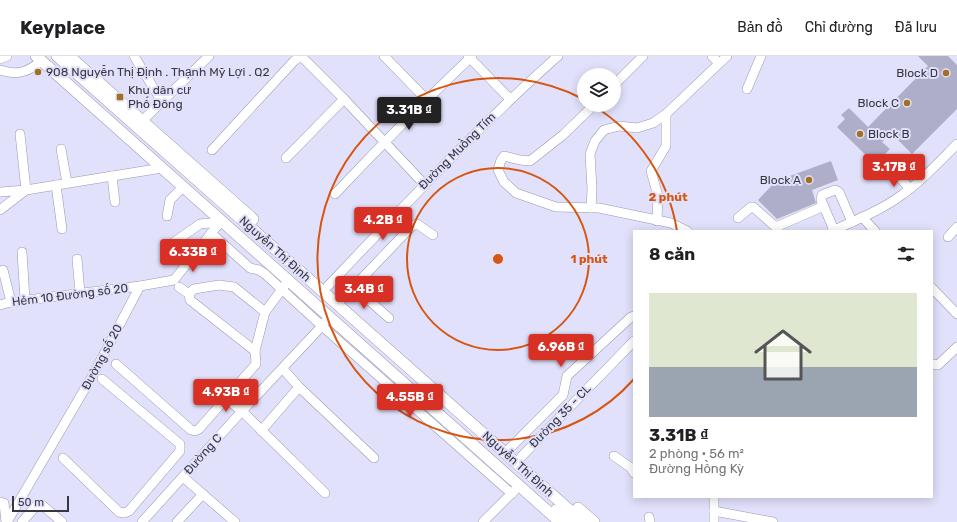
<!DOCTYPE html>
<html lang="vi">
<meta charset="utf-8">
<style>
body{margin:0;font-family:Rubik,sans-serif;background:#f2f2f2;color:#202124;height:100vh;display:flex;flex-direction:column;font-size:15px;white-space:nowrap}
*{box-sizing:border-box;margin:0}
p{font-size:13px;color:#757577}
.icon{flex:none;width:22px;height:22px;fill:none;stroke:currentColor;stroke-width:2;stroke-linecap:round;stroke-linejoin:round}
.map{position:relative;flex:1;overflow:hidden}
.side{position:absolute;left:633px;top:174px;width:300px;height:268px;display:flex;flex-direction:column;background:#fff;border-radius:0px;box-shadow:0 2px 10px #0003}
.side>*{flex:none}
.tools{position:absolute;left:577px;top:12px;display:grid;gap:8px}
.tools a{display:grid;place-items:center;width:44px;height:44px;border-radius:50%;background:#fff;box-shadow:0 2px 10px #0003;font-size:20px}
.scale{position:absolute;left:12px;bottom:10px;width:57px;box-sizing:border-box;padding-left:4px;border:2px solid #373641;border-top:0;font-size:11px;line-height:14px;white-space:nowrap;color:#373641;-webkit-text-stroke:3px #e2e1fc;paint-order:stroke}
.price{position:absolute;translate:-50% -34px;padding:0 9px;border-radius:4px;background:#d93025;color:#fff;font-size:13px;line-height:26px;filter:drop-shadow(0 1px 2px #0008)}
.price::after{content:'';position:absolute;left:50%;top:24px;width:12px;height:9px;margin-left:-6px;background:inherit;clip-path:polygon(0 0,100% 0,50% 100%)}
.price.on{background:#222;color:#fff}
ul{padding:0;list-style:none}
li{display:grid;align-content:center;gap:8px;height:212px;padding:0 16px}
li span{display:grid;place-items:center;height:124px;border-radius:0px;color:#555}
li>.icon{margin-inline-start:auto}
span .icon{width:72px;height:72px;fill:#fffc;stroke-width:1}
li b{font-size:17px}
h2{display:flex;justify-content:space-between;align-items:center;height:48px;padding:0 16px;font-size:17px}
header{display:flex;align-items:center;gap:24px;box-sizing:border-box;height:56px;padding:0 20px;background:#fff;border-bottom:1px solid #e0e0e0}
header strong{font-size:19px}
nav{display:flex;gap:22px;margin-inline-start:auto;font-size:14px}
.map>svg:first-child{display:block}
.building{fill:#afaec8}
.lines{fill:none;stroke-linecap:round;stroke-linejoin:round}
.minor-casing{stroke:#9a98b2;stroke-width:10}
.major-casing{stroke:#9a98b2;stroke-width:12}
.minor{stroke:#fff;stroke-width:9}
.major{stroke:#fff;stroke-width:11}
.ring{fill:none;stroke:#d65611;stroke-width:2}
.poi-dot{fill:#a07023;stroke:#e2e1fc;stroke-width:1.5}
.labels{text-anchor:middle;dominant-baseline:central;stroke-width:4;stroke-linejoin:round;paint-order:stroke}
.poi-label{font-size:12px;fill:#373641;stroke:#e2e1fc;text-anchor:start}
.street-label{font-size:12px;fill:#373641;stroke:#e2e1fc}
.centre{fill:#d65611;stroke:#e2e1fc;stroke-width:2}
.ring-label{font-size:12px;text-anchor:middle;font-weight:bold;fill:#d65611;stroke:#e2e1fc;stroke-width:4;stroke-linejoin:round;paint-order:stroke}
</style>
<header>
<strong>Keyplace</strong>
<nav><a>Bản đồ</a><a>Chỉ đường</a><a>Đã lưu</a></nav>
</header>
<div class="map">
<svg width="957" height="466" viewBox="0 0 957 466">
<rect width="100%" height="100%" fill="#e2e1fc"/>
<!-- building -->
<g class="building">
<path d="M918,0H948L957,9V53L912,98L891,77L882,86L890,93L882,101L886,104L878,111L837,71L845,63L841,59L849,52L868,71L928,10Z"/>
<path d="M831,105L838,124L812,134L816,147L777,163L758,144L776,125Z"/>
</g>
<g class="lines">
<defs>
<g id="minor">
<path d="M134,0L162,46"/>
<path d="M301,0L344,43L424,128"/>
<path d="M384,0L426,43"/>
<path d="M468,0L510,43"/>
<path d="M712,0L719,7"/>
<path d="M0,3L7,0"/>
<path d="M0,14C17,20 29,16 42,4"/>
<path d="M614,29L643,0"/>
<path d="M747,33L761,0"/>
<path d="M594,49L563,79L530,105L520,104L504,100L501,104L498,114L504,126L516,137L556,151L599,152L671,167L687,175"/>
<path d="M142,65L209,0"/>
<path d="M61,93L67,127"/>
<path d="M212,94L294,5L301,0"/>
<path d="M286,102L344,43"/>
<path d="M895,116L910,133"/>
<path d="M112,120L115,146"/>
<path d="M56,129L62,173"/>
<path d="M0,136L26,134L20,78"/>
<path d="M335,138C380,90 425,45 472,0"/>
<path d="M591,152L592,133L590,98L595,85L604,74L619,70L637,72L653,67L666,58L727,0"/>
<path d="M0,154L26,134L162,112"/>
<path d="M167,160L170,144L183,131"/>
<path d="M862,161L875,175"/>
<path d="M738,162L751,151H753L777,172"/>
<path d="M657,165L658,140L651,115L666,90V58"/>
<path d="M834,174L821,144L822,139L835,134L839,136L852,166"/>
<path d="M778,175V170L824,150"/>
<path d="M832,175C856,164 882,154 903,138C923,124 940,105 957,88"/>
<path d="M211,177L250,212L259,214L265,218L322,270L512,438"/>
<path d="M948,181L957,171"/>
<path d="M167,191L200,168L210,167L217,170"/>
<path d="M22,196L25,244"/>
<path d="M77,203L80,237"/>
<path d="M3,214L11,246"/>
<path d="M328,230C403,151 477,72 558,0"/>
<path d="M179,231L189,238"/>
<path d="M354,231L389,262"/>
<path d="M932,232L957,258"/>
<path d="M342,243L412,170L417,168L433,179"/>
<path d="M0,249L11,246L140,230L174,224L221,165"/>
<path d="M255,295L190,244L189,238L194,233L219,229L234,231L265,256"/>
<path d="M116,308L191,374L195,375L199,373L256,308L255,295L265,256L285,229"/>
<path d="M932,308L938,309L957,291"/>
<path d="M283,313L299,331L374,402"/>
<path d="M226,343L242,355L325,437"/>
<path d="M261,375L299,331"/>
<path d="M510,392L563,339L567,320L631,261L634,260"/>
<path d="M614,400L630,411L634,417"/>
<path d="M521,401L634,285"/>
<path d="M63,402L119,456L124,457L129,455L180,395V388L102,323"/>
<path d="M183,421L235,466"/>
<path d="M0,446L4,447L6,466"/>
<path d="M714,455L773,466"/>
<path d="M649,461L650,466"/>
<path d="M7,466L94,317L140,230"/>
<path d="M22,466L36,450L42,449L62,466"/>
<path d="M142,466L242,355L322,270L325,266"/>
<path d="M177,466L203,438"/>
<path d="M483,466L515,434"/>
<path d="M714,466V441"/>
</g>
<g id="major">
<path d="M36,0L560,466"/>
<path d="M57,0L583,466"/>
<path d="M69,0L253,163"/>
<path d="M578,452L594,466"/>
<path d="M556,454L570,466"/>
</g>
</defs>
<!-- minor casing -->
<use href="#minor" class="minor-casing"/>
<!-- major casing -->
<use href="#major" class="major-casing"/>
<!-- minor -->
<use href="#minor" class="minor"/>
<!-- major -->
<use href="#major" class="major"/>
</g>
<!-- distance rings -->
<g class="ring">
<circle cx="498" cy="203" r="91"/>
<path d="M634 323A181 181 0 1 1 583 43M594 50A181 181 0 0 1 677 175"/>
</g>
<!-- markers -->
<g class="poi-dot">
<circle cx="38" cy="16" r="4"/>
<circle cx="946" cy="17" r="4"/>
<rect x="116" y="37" width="8" height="8" rx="2"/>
<circle cx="907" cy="47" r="4"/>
<circle cx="860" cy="78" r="4"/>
<circle cx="809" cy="124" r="4"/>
</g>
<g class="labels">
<!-- poi labels -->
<g class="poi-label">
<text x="46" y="16">908 Nguyễn Thị Định . Thạnh Mỹ Lợi . Q2</text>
<text x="938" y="17" text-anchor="end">Block D</text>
<text x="128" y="34">Khu dân cư<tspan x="128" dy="14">Phố Đông</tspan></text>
<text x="899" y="47" text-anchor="end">Block C</text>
<text x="868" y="78">Block B</text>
<text x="801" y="124" text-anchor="end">Block A</text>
</g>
<!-- street labels -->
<g class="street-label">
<text transform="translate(457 95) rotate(-45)">Đường Muồng Tím</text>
<text transform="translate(275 193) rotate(42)">Nguyễn Thị Định</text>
<text transform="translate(70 239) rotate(-7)">Hẻm 10 Đường số 20</text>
<text transform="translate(102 301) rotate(-62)">Đường số 20</text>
<text transform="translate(560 360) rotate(-46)">Đường 35 - CL</text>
<text transform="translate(203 398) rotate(-48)">Đường C</text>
<text transform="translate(518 408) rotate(42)">Nguyễn Thị Định</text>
</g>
</g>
<circle cx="498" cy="203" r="6" class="centre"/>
<g class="ring-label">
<text x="668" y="145">2 phút</text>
<text x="589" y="207">1 phút</text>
</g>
</svg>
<div class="tools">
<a><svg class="icon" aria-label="layers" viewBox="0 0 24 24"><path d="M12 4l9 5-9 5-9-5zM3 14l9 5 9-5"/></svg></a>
</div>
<div class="scale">50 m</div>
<b class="price on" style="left:409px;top:75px">3.31B ₫</b>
<b class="price" style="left:894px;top:132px">3.17B ₫</b>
<b class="price" style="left:383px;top:185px">4.2B ₫</b>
<b class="price" style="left:193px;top:217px">6.33B ₫</b>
<b class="price" style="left:364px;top:254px">3.4B ₫</b>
<b class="price" style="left:561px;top:312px">6.96B ₫</b>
<b class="price" style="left:226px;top:357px">4.93B ₫</b>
<b class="price" style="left:410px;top:362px">4.55B ₫</b>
<section class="side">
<h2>8 căn<svg class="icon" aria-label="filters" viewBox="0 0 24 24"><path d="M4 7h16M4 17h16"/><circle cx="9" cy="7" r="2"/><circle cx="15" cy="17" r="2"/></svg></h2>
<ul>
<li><span style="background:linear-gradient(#dfe7d0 60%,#9aa5b1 0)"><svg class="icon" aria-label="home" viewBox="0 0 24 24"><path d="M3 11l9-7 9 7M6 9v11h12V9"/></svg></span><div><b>3.31B ₫</b><p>2 phòng · 56 m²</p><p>Đường Hồng Kỳ</p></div></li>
</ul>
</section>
</div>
